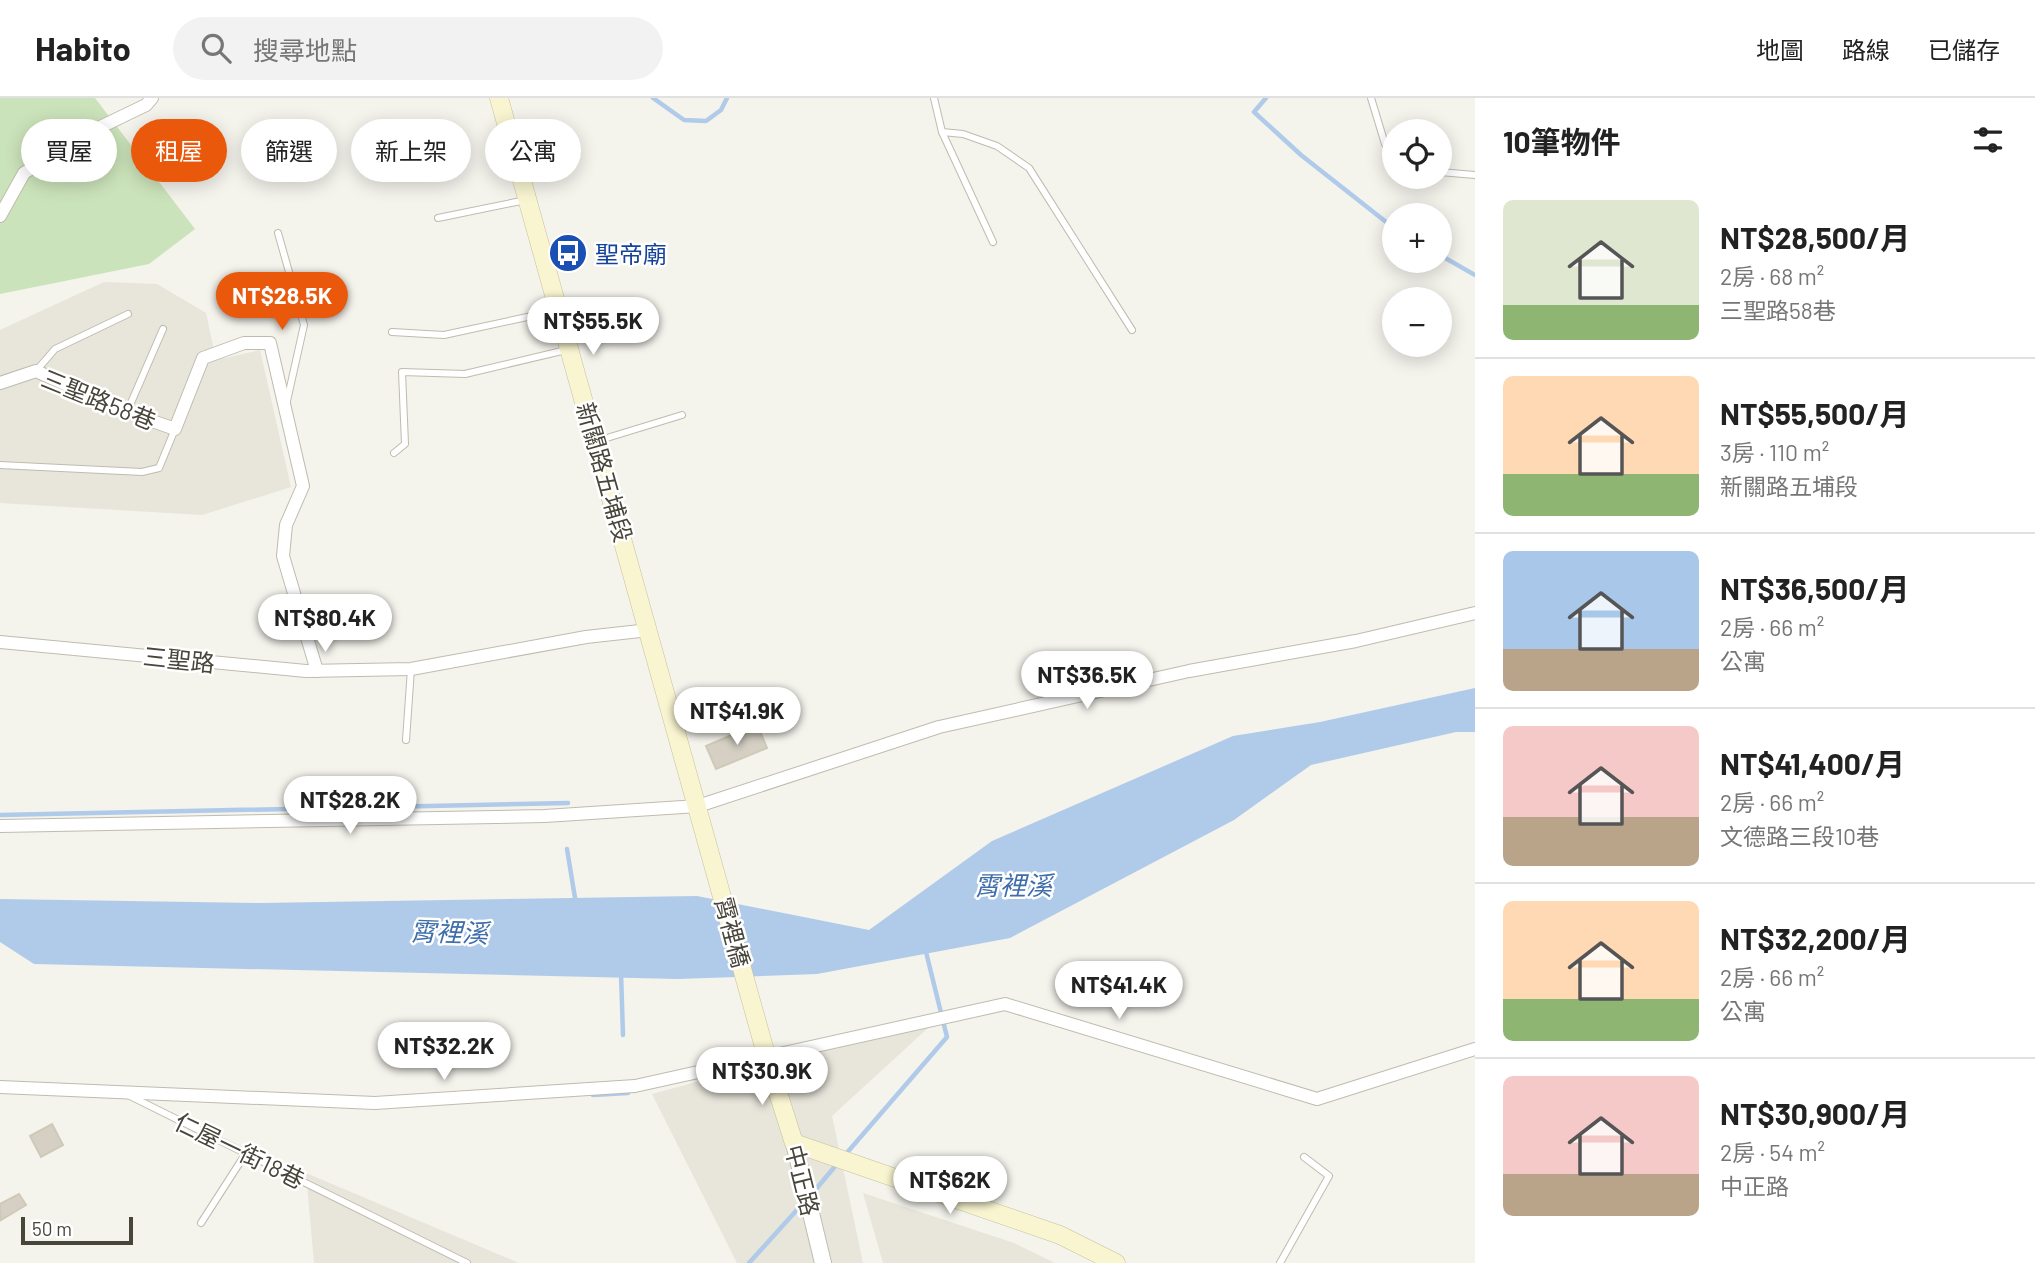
<!DOCTYPE html>
<html lang="zh-TW">
<meta charset="utf-8">
<style>
body{margin:0;font-family:Barlow,"Noto Sans TC",sans-serif;background:#f2f2f2;color:#222;height:100vh;display:flex;flex-direction:column;font-size:26px;white-space:nowrap}
*{box-sizing:border-box;margin:0}
p{font-size:23px;color:#767676}
.icon{flex:none;width:38px;height:38px;fill:none;stroke:currentColor;stroke-width:2;stroke-linecap:round;stroke-linejoin:round}
.map{position:relative;flex:1;overflow:hidden}
.side{display:flex;flex-direction:column;background:#fff;width:560px}
.side>*{flex:none}
.banner{position:absolute;left:21px;top:21px;width:665px;height:63px;display:flex;gap:14px}
.fabs{position:absolute;left:1382px;top:21px;display:grid;gap:14px}
.fabs a{display:grid;place-items:center;width:70px;height:70px;border-radius:50%;background:#fff;box-shadow:0 4px 18px #0003;font-size:35px}
.scale{position:absolute;left:21px;bottom:18px;width:112px;box-sizing:border-box;padding-left:7px;border:4px solid #48453a;border-top:0;font-size:19px;line-height:24px;white-space:nowrap;color:#48453a;-webkit-text-stroke:5px #fff;paint-order:stroke}
.price{position:absolute;translate:-50% -60px;padding:0 16px;border-radius:24px;background:#fff;color:#222;font-size:23px;line-height:46px;filter:drop-shadow(0 2px 4px #0008)}
.price::after{content:'';position:absolute;left:50%;top:42px;width:21px;height:16px;margin-left:-10px;background:inherit;clip-path:polygon(0 0,100% 0,50% 100%)}
.price.selected{background:#ea580c;color:#fff}
ul{padding:0;list-style:none}
li{display:flex;align-items:center;gap:21px;height:175px;padding:0 28px}
li+li{border-top:2px solid #e0e0e0}
li span{display:grid;place-items:center;flex:none;width:196px;height:140px;border-radius:10px;color:#555}
li>.icon{margin-inline-start:auto}
span .icon{width:84px;height:84px;fill:#fffc;stroke-width:1}
li b{font-size:30px}
h2{display:flex;justify-content:space-between;align-items:center;height:84px;padding:0 28px;font-size:30px}
.chip{padding:0 24px;border-radius:32px;background:#fff;box-shadow:0 4px 18px #0003;font-size:24px;line-height:63px}
.chip.selected{background:#ea580c;color:#fff}
header{display:flex;align-items:center;gap:42px;box-sizing:border-box;height:98px;padding:0 35px;background:#fff;border-bottom:2px solid #e0e0e0}
header strong{font-size:33px}
nav{display:flex;gap:38px;margin-inline-start:auto;font-size:24px}
.search{width:490px;height:63px;background:#f2f2f2;display:flex;align-items:center;gap:18px;box-sizing:border-box;padding:0 24px;border-radius:38px;color:#767676;font-size:26px}
main{display:flex;flex:1;min-height:0}
.map>svg:first-child{display:block}
.residential{fill:#e8e5db}
.green{fill:#cbe3ba}
.water{fill:#b0cae9}
.lines{fill:none;stroke-linecap:round;stroke-linejoin:round}
.stream{stroke:#b0cae9;stroke-width:4.5}
.building{fill:#d5d0c3;stroke:#cfc9b7;stroke-width:2}
.service-casing{stroke:#bfbcaf;stroke-width:8}
.minor-casing{stroke:#bfbcaf;stroke-width:14}
.tertiary-casing{stroke:#bfbcaf;stroke-width:18}
.secondary-casing{stroke:#c6c19a;stroke-width:19}
.service{stroke:#fff;stroke-width:6}
.minor{stroke:#fff;stroke-width:12}
.tertiary{stroke:#fff;stroke-width:16}
.secondary{stroke:#f9f5d1;stroke-width:18}
.labels{text-anchor:middle;dominant-baseline:central;stroke-width:5;stroke-linejoin:round;paint-order:stroke}
.transit-label{font-size:24px;fill:#164399;stroke:#fff;text-anchor:start}
.street-label{font-size:24px;fill:#48453a;stroke:#fff}
.water-label{font-size:26px;font-style:italic;fill:#3e6da9;stroke:#fff}
</style>
<header>
<strong>Habito</strong>
<div class="search"><svg class="icon" aria-label="search" viewBox="0 0 24 24"><circle cx="10" cy="10" r="6"/><path d="M15 15l6 6"/></svg>搜尋地點</div>
<nav><a>地圖</a><a>路線</a><a>已儲存</a></nav>
</header>
<main>
<div class="map">
<svg width="1475" height="1165" viewBox="0 0 1475 1165">
<rect width="100%" height="100%" fill="#f4f3ec"/>
<!-- residential -->
<g class="residential">
<path d="M104,184L157,186L206,215L216,262L260,252L291,389L202,417L0,405V232Z"/>
<path d="M941,918L832,1018L863,1165H737L652,996Z"/>
<path d="M306,1075L519,1165H314Z"/>
<path d="M863,1095L1014,1145L1055,1165H883Z"/>
</g>
<!-- green -->
<path class="green" d="M0,0H95L195,131L149,166L0,196Z"/>
<!-- water -->
<path class="water" d="M1475,590V634H1456L1311,667L1234,722L1010,840L817,876L678,881L34,866L0,844V801L260,805L697,798L869,832L992,743L1233,638L1320,624Z"/>
<g class="lines">
<!-- stream -->
<g class="stream">
<path d="M653,0L684,22L706,23L721,12L727,0"/>
<path d="M1266,0L1254,14L1301,57L1395,131"/>
<path d="M1440,157L1475,177"/>
<path d="M0,717L568,705"/>
<path d="M567,751L576,806"/>
<path d="M621,875L623,937"/>
<path d="M593,997L628,995"/>
<path d="M845,1057L947,939L925,850"/>
<path d="M811,1097L837,1066"/>
<path d="M749,1165L805,1103"/>
</g>
</g>
<!-- building -->
<g class="building">
<path d="M757,626L767,650L716,671L706,648Z"/>
<path d="M52,1026L63,1047L41,1059L30,1038Z"/>
<path d="M19,1096L26,1107L1,1122L0,1106Z"/>
</g>
<g class="lines">
<defs>
<g id="service">
<path d="M934,0L942,34L993,144"/>
<path d="M1371,0L1385,46L1395,55"/>
<path d="M942,34L963,36L997,48L1029,70L1132,232"/>
<path d="M1440,74L1475,77"/>
<path d="M438,120L526,102"/>
<path d="M278,135L304,227L287,303"/>
<path d="M392,234L444,237L555,213"/>
<path d="M36,273L55,251L128,216"/>
<path d="M127,314L163,231"/>
<path d="M597,343L682,317"/>
<path d="M394,355L405,346L402,274L465,276L566,252"/>
<path d="M0,367L142,374L159,370L175,331"/>
<path d="M406,642L411,571"/>
<path d="M130,998L467,1165"/>
<path d="M201,1125L246,1055"/>
<path d="M1280,1165L1329,1078L1304,1059"/>
</g>
<g id="minor">
<path d="M0,118L24,75L90,34L146,7L152,0"/>
<path d="M0,285L36,273L127,314L175,331L203,260L244,245H270L303,388L286,427L283,458L317,573"/>
<path d="M0,544L306,573L411,571L586,539L649,532"/>
<path d="M0,728L545,718L698,708L939,629L1189,573L1356,543L1475,515"/>
<path d="M0,989L375,1005L635,988L1005,906L1317,1001L1475,951"/>
</g>
<path id="tertiary" d="M794,1045L823,1165"/>
<path id="secondary" d="M499,0L767,960L794,1045L1060,1137L1116,1165"/>
</defs>
<!-- service casing -->
<use href="#service" class="service-casing"/>
<!-- minor casing -->
<use href="#minor" class="minor-casing"/>
<!-- tertiary casing -->
<use href="#tertiary" class="tertiary-casing"/>
<!-- secondary casing -->
<use href="#secondary" class="secondary-casing"/>
<!-- service -->
<use href="#service" class="service"/>
<!-- minor -->
<use href="#minor" class="minor"/>
<!-- tertiary -->
<use href="#tertiary" class="tertiary"/>
<!-- secondary -->
<use href="#secondary" class="secondary"/>
</g>
<!-- icons -->
<defs>
<symbol id="bus-disc" viewBox="-11 -11 22 22"><circle r="9.5" fill="#1a4fb4" stroke="#fff"/><path d="M-5-6H5V4H4V6H2V4H-2V6H-4V4H-5ZM-3.5-4V0h7V-4ZM-3.5 1.2v1.5H-2V1.2ZM2 1.2v1.5H3.5V1.2Z" fill="#fff"/></symbol>
</defs>
<g fill-rule="evenodd">
<use href="#bus-disc" x="546" y="133" width="44" height="44"/>
</g>
<g class="labels">
<!-- transit labels -->
<g class="transit-label">
<text x="595" y="155">聖帝廟</text>
</g>
<!-- street labels -->
<g class="street-label">
<text transform="translate(99 301) rotate(22)">三聖路58巷</text>
<text transform="translate(605 374) rotate(74)">新關路五埔段</text>
<text transform="translate(179 561) rotate(6)">三聖路</text>
<text transform="translate(733 834) rotate(75)">霄裡橋</text>
<text transform="translate(240 1052) rotate(26)">仁屋一街18巷</text>
<text transform="translate(803 1082) rotate(76)">中正路</text>
</g>
<!-- water labels -->
<g class="water-label">
<text x="1013" y="786">霄裡溪</text>
<text transform="translate(449 833) rotate(2)">霄裡溪</text>
</g>
</g>
</svg>
<div class="fabs">
<a><svg class="icon" aria-label="locate" viewBox="0 0 24 24"><circle cx="12" cy="12" r="6"/><path d="M12 2v4M12 18v4M2 12h4M18 12h4"/></svg></a>
<a>+</a>
<a>−</a>
</div>
<div class="scale">50 m</div>
<b class="price selected" style="left:282px;top:234px">NT$28.5K</b>
<b class="price" style="left:593px;top:259px">NT$55.5K</b>
<b class="price" style="left:325px;top:556px">NT$80.4K</b>
<b class="price" style="left:1087px;top:613px">NT$36.5K</b>
<b class="price" style="left:737px;top:649px">NT$41.9K</b>
<b class="price" style="left:350px;top:738px">NT$28.2K</b>
<b class="price" style="left:1119px;top:923px">NT$41.4K</b>
<b class="price" style="left:444px;top:984px">NT$32.2K</b>
<b class="price" style="left:762px;top:1009px">NT$30.9K</b>
<b class="price" style="left:950px;top:1118px">NT$62K</b>
<div class="banner">
<a class="chip">買屋</a>
<a class="chip selected">租屋</a>
<a class="chip">篩選</a>
<a class="chip">新上架</a>
<a class="chip">公寓</a>
</div>
</div>
<section class="side">
<h2>10筆物件<svg class="icon" aria-label="filters" viewBox="0 0 24 24"><path d="M4 7h16M4 17h16"/><circle cx="9" cy="7" r="2"/><circle cx="15" cy="17" r="2"/></svg></h2>
<ul>
<li><span style="background:linear-gradient(#dfe7d0 75%,#8fb573 0)"><svg class="icon" aria-label="home" viewBox="0 0 24 24"><path d="M3 11l9-7 9 7M6 9v11h12V9"/></svg></span><div><b>NT$28,500/月</b><p>2房 · 68 m²</p><p>三聖路58巷</p></div></li>
<li><span style="background:linear-gradient(#ffd9b3 70%,#8fb573 0)"><svg class="icon" aria-label="home" viewBox="0 0 24 24"><path d="M3 11l9-7 9 7M6 9v11h12V9"/></svg></span><div><b>NT$55,500/月</b><p>3房 · 110 m²</p><p>新關路五埔段</p></div></li>
<li><span style="background:linear-gradient(#a9c7e8 70%,#b9a48a 0)"><svg class="icon" aria-label="home" viewBox="0 0 24 24"><path d="M3 11l9-7 9 7M6 9v11h12V9"/></svg></span><div><b>NT$36,500/月</b><p>2房 · 66 m²</p><p>公寓</p></div></li>
<li><span style="background:linear-gradient(#f6c9c9 65%,#b9a48a 0)"><svg class="icon" aria-label="home" viewBox="0 0 24 24"><path d="M3 11l9-7 9 7M6 9v11h12V9"/></svg></span><div><b>NT$41,400/月</b><p>2房 · 66 m²</p><p>文德路三段10巷</p></div></li>
<li><span style="background:linear-gradient(#ffd9b3 70%,#8fb573 0)"><svg class="icon" aria-label="home" viewBox="0 0 24 24"><path d="M3 11l9-7 9 7M6 9v11h12V9"/></svg></span><div><b>NT$32,200/月</b><p>2房 · 66 m²</p><p>公寓</p></div></li>
<li><span style="background:linear-gradient(#f6c9c9 70%,#b9a48a 0)"><svg class="icon" aria-label="home" viewBox="0 0 24 24"><path d="M3 11l9-7 9 7M6 9v11h12V9"/></svg></span><div><b>NT$30,900/月</b><p>2房 · 54 m²</p><p>中正路</p></div></li>
</ul>
</section>
</main>
